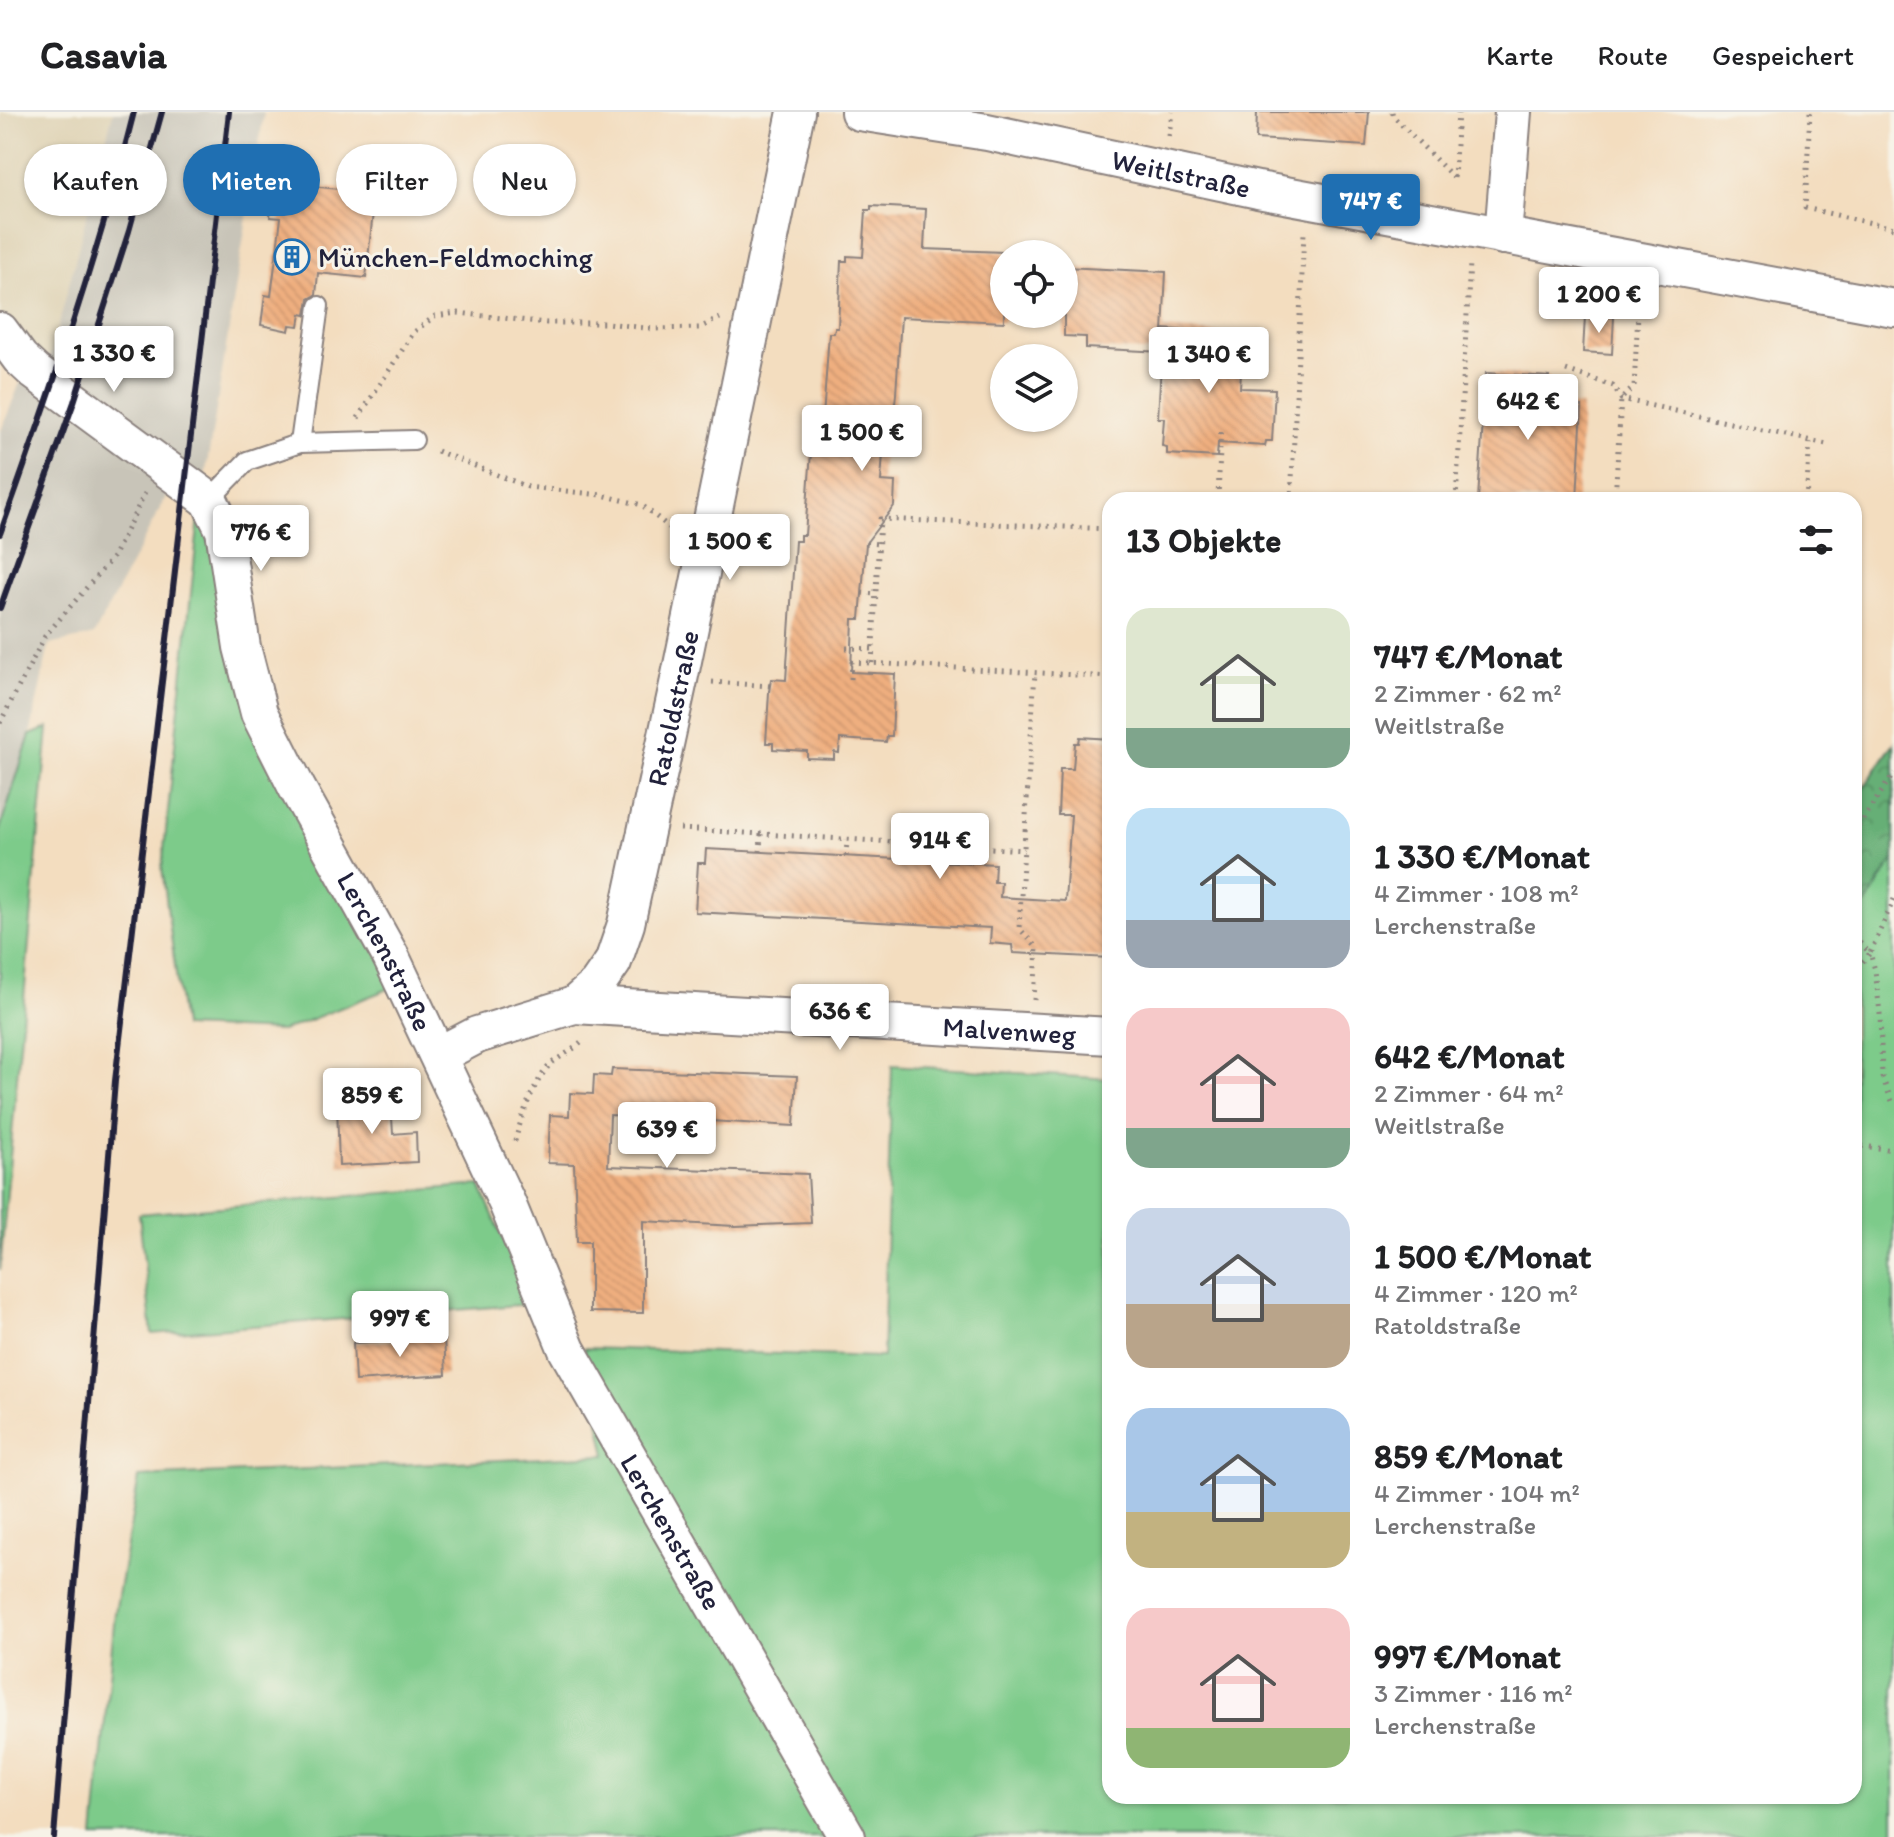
<!DOCTYPE html>
<html lang="de">
<meta charset="utf-8">
<style>
body{margin:0;font-family:Itim,sans-serif;background:#f6f6f6;color:#202124;height:100vh;display:flex;flex-direction:column;font-size:30px;white-space:nowrap}
*{box-sizing:border-box;margin:0}
p{font-size:26px;color:#757577}
.icon{flex:none;width:44px;height:44px;fill:none;stroke:currentColor;stroke-width:2;stroke-linecap:round;stroke-linejoin:round}
.map{position:relative;flex:1;overflow:hidden}
.details{position:absolute;left:1102px;top:380px;width:760px;height:1312px;display:flex;flex-direction:column;background:#fff;border-radius:24px;box-shadow:0 2px 6px #0004}
.details>*{flex:none}
.guide{position:absolute;left:24px;top:32px;width:760px;height:72px;display:flex;gap:16px}
.controls{position:absolute;left:990px;top:128px;display:grid;gap:16px}
.controls a{display:grid;place-items:center;width:88px;height:88px;border-radius:50%;background:#fff;box-shadow:0 2px 6px #0004;font-size:40px}
.price{position:absolute;translate:-50% -68px;padding:0 18px;border-radius:8px;background:#fff;color:#222;font-size:26px;line-height:52px;filter:drop-shadow(0 2px 4px #0008)}
.price::after{content:'';position:absolute;left:50%;top:48px;width:24px;height:18px;margin-left:-12px;background:inherit;clip-path:polygon(0 0,100% 0,50% 100%)}
.price.current{background:#1f6fb2;color:#fff}
ul{padding:0;list-style:none}
li{display:flex;align-items:center;gap:24px;height:200px;padding:0 24px}
li span{display:grid;place-items:center;flex:none;width:224px;height:160px;border-radius:24px;color:#555}
li>.icon{margin-inline-start:auto}
span .icon{width:96px;height:96px;fill:#fffc;stroke-width:1}
li b{font-size:34px}
h2{display:flex;justify-content:space-between;align-items:center;height:96px;padding:0 24px;font-size:34px}
.pill{padding:0 28px;border-radius:36px;background:#fff;box-shadow:0 2px 6px #0004;font-size:28px;line-height:72px}
.pill.current{background:#1f6fb2;color:#fff}
header{display:flex;align-items:center;gap:48px;box-sizing:border-box;height:112px;padding:0 40px;background:#fff;border-bottom:2px solid #e0e0e0}
header strong{font-size:38px}
nav{display:flex;gap:44px;margin-inline-start:auto;font-size:28px}
.map>svg:first-child{display:block}
.built{fill:#dfd3b5}
.industrial{fill:#c8c4b8}
.grass{fill:#7dcb8a;stroke:#507662;stroke-width:2}
.forest{fill:url(#forest-crowns);stroke:#446858;stroke-width:2}
.building{fill:url(#building-back-hatch)}
.lines{fill:none;stroke-linecap:round;stroke-linejoin:round}
.lane-casing{stroke:#8a807d;stroke-width:22}
.street-casing{stroke:#8a807d;stroke-width:40}
.path{stroke:#8a807d;stroke-width:5;stroke-dasharray:2 6;stroke-linecap:butt}
.lane{stroke:#fff;stroke-width:18}
.street{stroke:#fff;stroke-width:36}
.rail{stroke:#22223b;stroke-width:6}
.labels{text-anchor:middle;dominant-baseline:central;stroke-width:6;stroke-linejoin:round;paint-order:stroke}
.street-label{font-size:28px;fill:#22223b;stroke:#f7f3e8}
.poi-label{font-size:28px;fill:#22223b;stroke:#f7f3e8;text-anchor:start}
</style>
<header>
<strong>Casavia</strong>
<nav><a>Karte</a><a>Route</a><a>Gespeichert</a></nav>
</header>
<div class="map">
<svg width="1894" height="1725" viewBox="0 0 1894 1725">
<defs>
<pattern id="forest-crowns" width="20" height="18" patternUnits="userSpaceOnUse" patternTransform="scale(2)"><rect width="20" height="18" fill="#66af76"/><path d="M2 6a3 3 0 1 1 6 0M12 15a3 3 0 1 1 6 0" fill="none" stroke="#548e62"/></pattern>
<pattern id="building-back-hatch" width="6" height="6" patternUnits="userSpaceOnUse" patternTransform="scale(2)"><rect width="6" height="6" fill="#efaf7f"/><path d="M-1 5l2 2M0 0l6 6M5-1l2 2" fill="none" stroke="#cd966f"/></pattern>
</defs>
<rect width="100%" height="100%" fill="#f7f3e8"/>
<filter id="ink" filterUnits="userSpaceOnUse"><feTurbulence type="fractalNoise" baseFrequency=".0125" numOctaves="2"/><feDisplacementMap in="SourceGraphic" scale="16" xChannelSelector="R" yChannelSelector="G"/><feConvolveMatrix kernelMatrix="1 2 1 2 8 2 1 2 1" color-interpolation-filters="sRGB"/></filter>
<filter id="wash" filterUnits="userSpaceOnUse"><feTurbulence type="fractalNoise" baseFrequency=".006" numOctaves="4" result="noise"/><feDisplacementMap in="SourceGraphic" scale="32" xChannelSelector="R" yChannelSelector="G"/><feGaussianBlur stdDeviation="1.8" result="paint"/><feColorMatrix in="noise" values="0 0 0 0 0 0 0 0 0 0 0 0 0 0 0 0 0 1.4 0 .05"/><feComposite in="paint" operator="in"/></filter>
<g filter="url(#wash)">
<rect width="100%" height="100%" fill="#f3ddbf"/>
<!-- built -->
<path class="built" d="M0,0H113L51,243L24,261L0,217Z"/>
<!-- industrial -->
<path class="industrial" d="M113,0H264L200,396L166,385L94,523L49,533L30,623L0,717V321L24,261L51,243Z"/>
<!-- grass -->
<g class="grass">
<path d="M200,396L251,585L401,872L282,919L183,915L162,756Z"/>
<path d="M48,616L0,1158V717L30,623Z"/>
<path d="M1894,631V1725H94L115,1501L139,1365L606,1343L584,1236L883,1245L892,953L1110,967V1684H1854V690Z"/>
<path d="M480,1073L531,1192L152,1222L139,1102Z"/>
</g>
<!-- forest -->
<path class="forest" d="M1894,631V747L1854,812V690Z"/>
<g id="blocks">
<!-- building -->
<g class="building">
<path d="M1257,0H1369L1366,34L1256,27Z"/>
<path d="M274,70L375,81L366,166L318,161L316,183L309,187L306,203L301,202L299,214L290,213L289,219L261,213L265,183L271,184L281,106L270,105Z"/>
<path d="M871,94L926,97L924,137L1004,140V210L901,205L896,282L894,300H886L881,369L895,370L894,394L866,431L860,507H853L851,560L895,562L892,624H887L886,630L840,627L839,641L834,640V647L807,646V639L773,637V631H766L769,580L771,567L786,568L795,429H800V423H805L812,326H817V320H822L829,221H834L835,216H838L841,149H847V144L863,145L866,98H871Z"/>
<path d="M1064,155L1166,160L1162,240L1086,236V225L1064,224Z"/>
<path d="M1585,204L1614,205L1612,242L1583,240Z"/>
<path d="M1163,217L1243,223L1240,276L1275,277L1272,329H1266L1265,334L1218,331L1217,345L1167,342V335L1162,334L1164,306H1158Z"/>
<path d="M1486,261L1549,265L1548,292L1582,294L1577,388H1478Z"/>
<path d="M1080,625L1110,627V846L1013,841L1012,833L990,831L991,816L695,800L698,751H705L706,737L995,752L994,770H1001L1000,785L1065,789L1071,703H1058L1060,657H1073L1075,631H1079Z"/>
<path d="M612,957L797,964L794,1014L610,1003L608,1054L808,1062L811,1111L735,1114L643,1109V1201L590,1200V1130H577L574,1052L548,1051L550,1003L569,1004L570,981L593,982L594,963L611,964Z"/>
<path d="M391,989L393,1022L416,1020L417,1050L339,1054L337,992Z"/>
<path d="M444,1225L446,1263L355,1269L353,1231Z"/>
</g>
</g>
</g>
<g filter="url(#ink)">
<use href="#blocks" fill-opacity="0" stroke="#8a807d" stroke-width="2"/>
<g class="lines">
<defs>
<g id="lane">
<path d="M300,331L319,194"/>
<path d="M209,388L247,349L300,331L414,328"/>
</g>
<g id="street">
<path id="s1" d="M859,0L987,20L1258,78L1894,196"/>
<path d="M1503,124L1513,0"/>
<path id="s2" d="M0,219L20,246L35,260L209,388L224,418L242,535L259,601L297,676L391,845L507,1091L567,1238L847,1725"/>
<path id="s3" d="M574,893L1110,924"/>
<path id="s4" d="M439,943L477,923L574,893L597,873L613,850L626,812L679,568L796,0"/>
</g>
</defs>
<!-- lane casing -->
<use href="#lane" class="lane-casing"/>
<!-- street casing -->
<use href="#street" class="street-casing"/>
<!-- path -->
<g class="path">
<path d="M1392,0L1393,4L1454,66"/>
<path d="M1810,0L1805,96L1894,116"/>
<path d="M1169,24L1172,0"/>
<path d="M1454,66L1458,0"/>
<path d="M1566,258L1613,274L1621,287L1831,333"/>
<path d="M358,306L414,220L435,204L458,201L547,211H607L653,217L699,216L720,206"/>
<path d="M437,339L528,375L602,383L642,393L670,416L677,418"/>
<path d="M1218,386L1221,315"/>
<path d="M1203,388V386L1247,388"/>
<path d="M1291,388L1304,121"/>
<path d="M1456,388L1470,151"/>
<path d="M1615,388L1621,287L1634,275L1639,183"/>
<path d="M1806,388L1810,328"/>
<path d="M866,431L879,432"/>
<path d="M862,481L876,482"/>
<path d="M846,536L873,537"/>
<path d="M872,551L880,407L1110,417"/>
<path d="M851,567L852,550L1110,565"/>
<path d="M712,570L771,574"/>
<path d="M0,611L45,524L113,445L145,381"/>
<path d="M680,717L1024,738"/>
<path d="M1854,721L1894,661"/>
<path d="M760,740L761,722"/>
<path d="M846,744L847,728"/>
<path d="M934,749L935,733"/>
<path d="M1894,787L1870,841L1875,858L1880,901L1882,965L1894,994"/>
<path d="M1854,825L1870,841L1854,860"/>
<path d="M1034,888L1037,836L1019,816L1035,560"/>
<path d="M515,1029C522,1004 531,976 548,955C554,947 573,939 583,929"/>
<path d="M1854,1033L1894,1038"/>
</g>
<!-- lane -->
<use href="#lane" class="lane"/>
<!-- street -->
<use href="#street" class="street"/>
<!-- rail -->
<g class="rail">
<path d="M0,422C50,283 98,143 134,0"/>
<path d="M0,496L74,290L129,119L162,0"/>
<path d="M54,1725L115,969L229,0"/>
</g>
</g>
</g>
<!-- icons -->
<defs>
<symbol id="building-ring" viewBox="-11 -11 22 22"><circle r="9.5" fill="#f7f3e8" stroke="#1f6fb2" stroke-width="1.5"/><path d="M-4-6H4V6H1V3H-1V6H-4ZM-2.5-4.3h1.7v1.8h-1.7ZM.8-4.3h1.7v1.8H.8ZM-2.5-1h1.7V.8h-1.7ZM.8-1h1.7V.8H.8Z" fill="#1f6fb2"/></symbol>
</defs>
<g fill-rule="evenodd">
<use href="#building-ring" x="272" y="125" width="40" height="40"/>
</g>
<g class="labels">
<!-- street labels -->
<g class="street-label">
<text stroke="none"><textPath href="#s1" startOffset="328">Weitlstraße</textPath></text>
<text stroke="none"><textPath href="#s4" startOffset="464">Ratoldstraße</textPath></text>
<text stroke="none"><textPath href="#s2" startOffset="760">Lerchenstraße</textPath></text>
<text stroke="none"><textPath href="#s3" startOffset="436">Malvenweg</textPath></text>
<text stroke="none"><textPath href="#s2" startOffset="1408">Lerchenstraße</textPath></text>
</g>
<!-- poi labels -->
<g class="poi-label">
<text x="318" y="145">München-Feldmoching</text>
</g>
</g>
</svg>
<div class="controls">
<a><svg class="icon" aria-label="locate" viewBox="0 0 24 24"><circle cx="12" cy="12" r="6"/><path d="M12 2v4M12 18v4M2 12h4M18 12h4"/></svg></a>
<a><svg class="icon" aria-label="layers" viewBox="0 0 24 24"><path d="M12 4l9 5-9 5-9-5zM3 14l9 5 9-5"/></svg></a>
</div>
<b class="price current" style="left:1371px;top:130px">747 €</b>
<b class="price" style="left:1599px;top:223px">1 200 €</b>
<b class="price" style="left:114px;top:282px">1 330 €</b>
<b class="price" style="left:1209px;top:283px">1 340 €</b>
<b class="price" style="left:1528px;top:330px">642 €</b>
<b class="price" style="left:862px;top:361px">1 500 €</b>
<b class="price" style="left:261px;top:461px">776 €</b>
<b class="price" style="left:730px;top:470px">1 500 €</b>
<b class="price" style="left:940px;top:769px">914 €</b>
<b class="price" style="left:840px;top:940px">636 €</b>
<b class="price" style="left:372px;top:1024px">859 €</b>
<b class="price" style="left:667px;top:1058px">639 €</b>
<b class="price" style="left:400px;top:1247px">997 €</b>
<div class="guide">
<a class="pill">Kaufen</a>
<a class="pill current">Mieten</a>
<a class="pill">Filter</a>
<a class="pill">Neu</a>
</div>
<section class="details">
<h2>13 Objekte<svg class="icon" aria-label="filters" viewBox="0 0 24 24"><path d="M4 7h16M4 17h16"/><circle cx="9" cy="7" r="2"/><circle cx="15" cy="17" r="2"/></svg></h2>
<ul>
<li><span style="background:linear-gradient(#dfe7d0 75%,#7fa58c 0)"><svg class="icon" aria-label="home" viewBox="0 0 24 24"><path d="M3 11l9-7 9 7M6 9v11h12V9"/></svg></span><div><b>747 €/Monat</b><p>2 Zimmer · 62 m²</p><p>Weitlstraße</p></div></li>
<li><span style="background:linear-gradient(#bfe0f5 70%,#9aa5b1 0)"><svg class="icon" aria-label="home" viewBox="0 0 24 24"><path d="M3 11l9-7 9 7M6 9v11h12V9"/></svg></span><div><b>1 330 €/Monat</b><p>4 Zimmer · 108 m²</p><p>Lerchenstraße</p></div></li>
<li><span style="background:linear-gradient(#f6c9c9 75%,#7fa58c 0)"><svg class="icon" aria-label="home" viewBox="0 0 24 24"><path d="M3 11l9-7 9 7M6 9v11h12V9"/></svg></span><div><b>642 €/Monat</b><p>2 Zimmer · 64 m²</p><p>Weitlstraße</p></div></li>
<li><span style="background:linear-gradient(#c9d6e8 60%,#b9a48a 0)"><svg class="icon" aria-label="home" viewBox="0 0 24 24"><path d="M3 11l9-7 9 7M6 9v11h12V9"/></svg></span><div><b>1 500 €/Monat</b><p>4 Zimmer · 120 m²</p><p>Ratoldstraße</p></div></li>
<li><span style="background:linear-gradient(#a9c7e8 65%,#c2b280 0)"><svg class="icon" aria-label="home" viewBox="0 0 24 24"><path d="M3 11l9-7 9 7M6 9v11h12V9"/></svg></span><div><b>859 €/Monat</b><p>4 Zimmer · 104 m²</p><p>Lerchenstraße</p></div></li>
<li><span style="background:linear-gradient(#f6c9c9 75%,#8fb573 0)"><svg class="icon" aria-label="home" viewBox="0 0 24 24"><path d="M3 11l9-7 9 7M6 9v11h12V9"/></svg></span><div><b>997 €/Monat</b><p>3 Zimmer · 116 m²</p><p>Lerchenstraße</p></div></li>
</ul>
</section>
</div>
